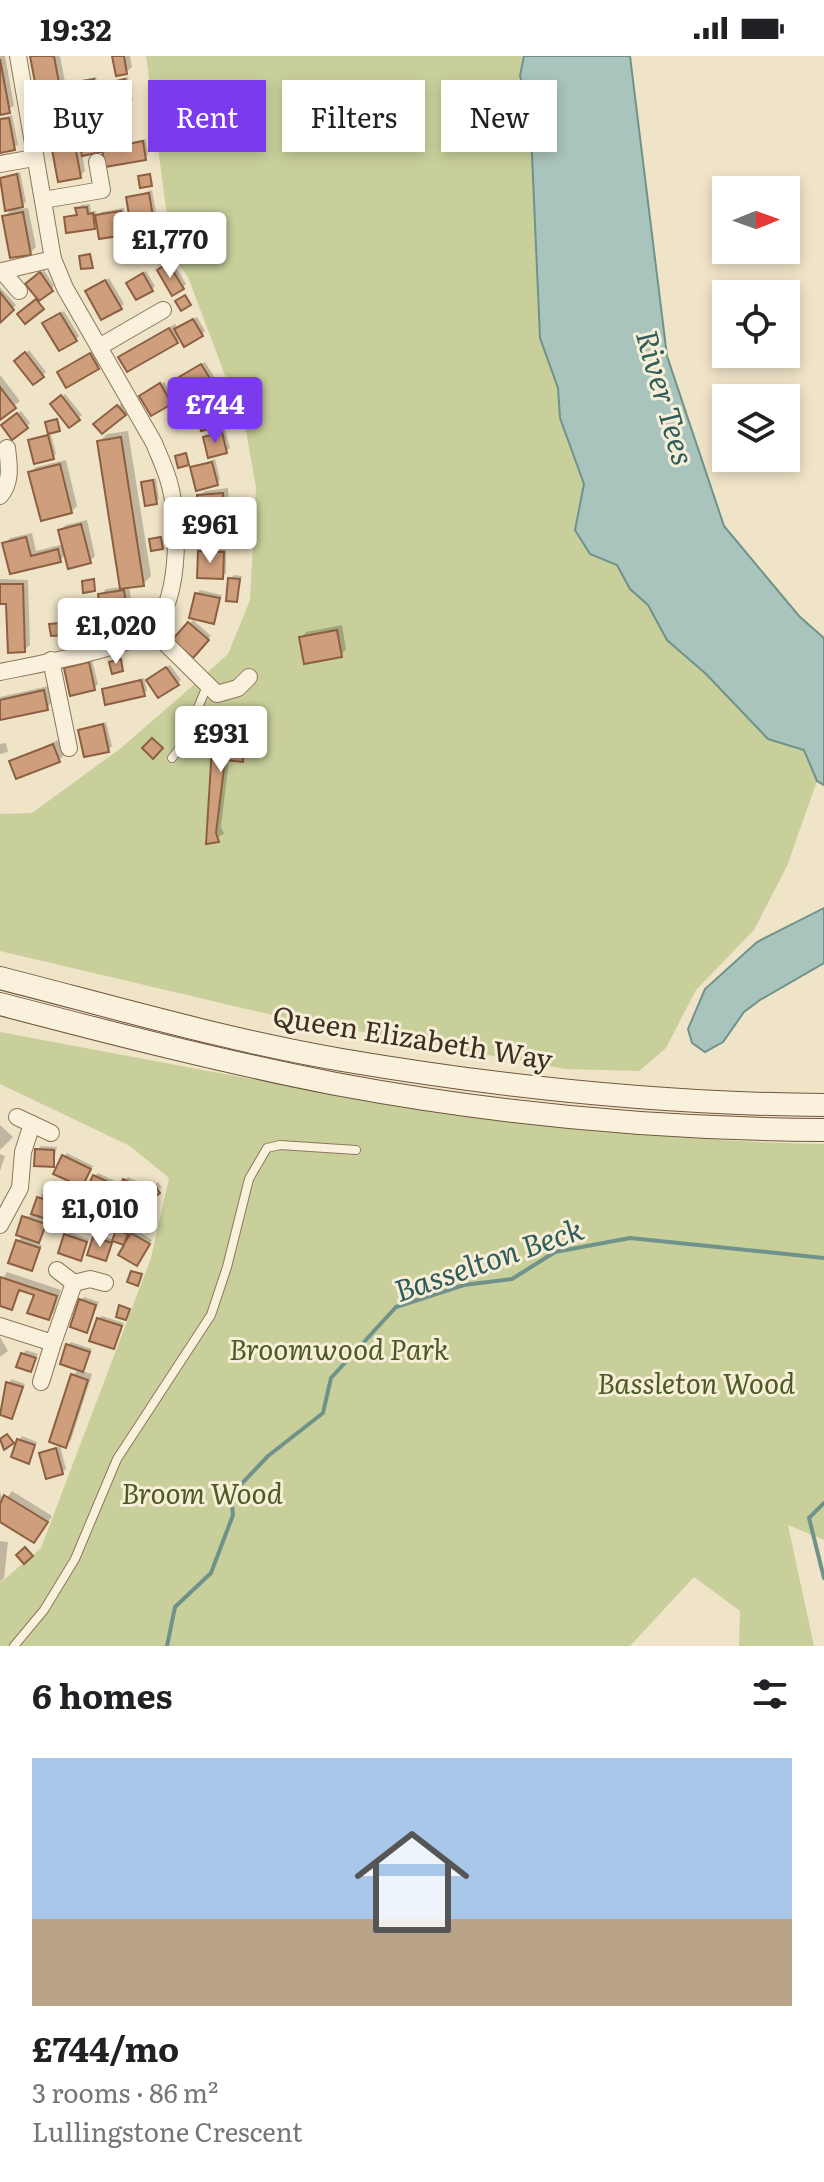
<!DOCTYPE html>
<meta charset="utf-8">
<style>
body{margin:0;font-family:Literata,serif;background:#f6f6f6;color:#202124;height:100vh;display:flex;flex-direction:column;font-size:30px;white-space:nowrap}
*{box-sizing:border-box;margin:0}
p{font-size:26px;color:#757577}
.icon{flex:none;width:44px;height:44px;fill:none;stroke:currentColor;stroke-width:2;stroke-linecap:round;stroke-linejoin:round}
.map{position:relative;height:1590px;overflow:hidden}
.side{display:flex;flex-direction:column;background:#fff;flex:1}
.side>*{flex:none}
.banner{position:absolute;left:24px;top:24px;width:776px;height:72px;display:flex;gap:16px}
.needle{width:52px;rotate:89deg}
.buttons{position:absolute;left:712px;top:120px;display:grid;gap:16px}
.buttons a{display:grid;place-items:center;width:88px;height:88px;border-radius:0px;background:#fff;box-shadow:0 4px 12px #0003;font-size:40px}
.price{position:absolute;translate:-50% -68px;padding:0 18px;border-radius:8px;background:#fff;color:#222;font-size:26px;line-height:52px;filter:drop-shadow(0 2px 4px #0008)}
.price::after{content:'';position:absolute;left:50%;top:48px;width:24px;height:18px;margin-left:-12px;background:inherit;clip-path:polygon(0 0,100% 0,50% 100%)}
.price.current{background:#7c3aed;color:#fff}
ul{padding:0;list-style:none}
li{display:grid;align-content:center;gap:16px;height:424px;padding:0 32px}
li span{display:grid;place-items:center;height:248px;border-radius:0px;color:#555}
li>.icon{margin-inline-start:auto}
span .icon{width:144px;height:144px;fill:#fffc;stroke-width:1}
li b{font-size:34px}
h2{display:flex;justify-content:space-between;align-items:center;height:96px;padding:0 32px;font-size:34px}
.tag{padding:0 28px;border-radius:0px;background:#fff;box-shadow:0 4px 12px #0003;font-size:28px;line-height:72px}
.tag.current{background:#7c3aed;color:#fff}
.status{display:flex;justify-content:space-between;align-items:center;height:56px;padding:0 40px;background:#fff;direction:ltr}
.status svg{height:22px;fill:currentColor}
.map>svg:first-child{display:block}
.green{fill:#c9cf9b}
.water{fill:#a9c4bc;stroke:#6f938a;stroke-width:2}
.shadow{fill:#0003}
.lines{fill:none;stroke-linecap:round;stroke-linejoin:round}
.stream{stroke:#6f938a;stroke-width:4}
.building{fill:#cf9f7d;stroke:#8d5f41;stroke-width:2}
.lane-casing{stroke:#8d765c;stroke-width:10}
.street-casing{stroke:#8d765c;stroke-width:18}
.secondary-casing{stroke:#6f573f;stroke-width:24}
.lane{stroke:#faf1dc;stroke-width:8}
.street{stroke:#faf1dc;stroke-width:16}
.secondary{stroke:#faf1dc;stroke-width:22}
.labels{text-anchor:middle;dominant-baseline:central;stroke-width:6;stroke-linejoin:round;paint-order:stroke}
.street-label{font-size:28px;fill:#3d2e20;stroke:#f7eed8}
.park-label{font-size:28px;font-style:italic;fill:#4d5a26;stroke:#f7eed8}
.water-label{font-size:30px;font-style:italic;fill:#2f5d5a;stroke:#f7eed8}
</style>
<div class="status"><b>19:32</b><svg viewBox="0 0 49 12"><path d="M0 12V9h3v3zM5 12V6h3v6zM10 12V3h3v9zM15 12V0h3v12zM26 1h20v11H26zM47 4h2v5h-2z"/></svg></div>
<div class="map">
<svg width="824" height="1590" viewBox="0 0 824 1590">
<rect width="100%" height="100%" fill="#f0e4c8"/>
<!-- green -->
<g class="green">
<path d="M146,0H524L520,20L530,53L540,282L558,332L560,362L584,428L575,474L590,498L617,509L630,533L648,549L667,584L706,618L768,683L804,694L817,725L787,810L754,874L696,934L666,992L639,1015L565,1013L276,960L0,895V758L32,757L121,692L181,640L228,598L250,544L256,432L246,375L188,221L172,198Z"/>
<path d="M0,976C272,1027 546,1083 824,1088V1484L788,1469L814,1590H739L740,1555L694,1521L630,1590H0V1527L41,1492L151,1202L169,1122L130,1090L0,1028Z"/>
</g>
<!-- water -->
<g class="water">
<path d="M524,0H630L667,300L724,470L799,560L824,582V729L817,725L804,694L768,683L706,618L667,584L648,549L630,533L617,509L590,498L575,474L584,428L560,362L558,332L540,282L530,53L520,20Z"/>
<path d="M824,852V907L760,944L744,956L723,986L705,996L692,987L688,973L705,933L757,886Z"/>
</g>
<!-- shadow -->
<g class="shadow">
<path d="M0,0H5L14,50L0,57Z"/>
<path d="M32,0H60L72,62L66,68Z"/>
<path d="M114,0H130L132,11L126,16Z"/>
<path d="M96,21L98,30L95,33L72,28Z"/>
<path d="M128,21L133,44L129,48L109,27Z"/>
<path d="M12,59L18,89L0,95V62Z"/>
<path d="M100,75L103,91L82,98L85,115L80,120L53,88L59,83L79,79L80,83Z"/>
<path d="M146,83L148,98L145,102L104,93Z"/>
<path d="M20,116L26,146L18,153L28,152L36,191L30,197L4,161L14,151L1,122Z"/>
<path d="M152,134L157,162L153,165L128,142Z"/>
<path d="M90,148L91,156L96,155L97,161L101,156L124,152L127,173L124,177L98,167L94,171L66,162L78,157L81,149Z"/>
<path d="M172,205L186,228L182,232L162,211Z"/>
<path d="M44,214L54,230L51,234L28,228Z"/>
<path d="M146,215L155,230L152,233L132,224Z"/>
<path d="M109,222L124,248L120,251L91,232Z"/>
<path d="M0,231L16,249L0,264Z"/>
<path d="M64,255L79,280L75,284L48,264Z"/>
<path d="M197,261L205,275L202,278L181,281L176,286L120,301L175,268L178,273Z"/>
<path d="M29,294L46,316L34,326L17,305Z"/>
<path d="M94,295L101,308L98,311L63,313Z"/>
<path d="M205,306L218,327L214,331L185,318Z"/>
<path d="M0,319L20,345L0,361Z"/>
<path d="M164,326L174,343L171,347L145,337Z"/>
<path d="M65,338L82,359L69,369L56,345Z"/>
<path d="M216,343L222,365L218,369L197,350Z"/>
<path d="M122,347L128,355L124,358L99,365Z"/>
<path d="M21,355L30,367L27,371L7,366Z"/>
<path d="M58,363L60,372L50,375L56,398L53,401L31,384L50,377L49,366Z"/>
<path d="M225,374L230,392L226,395L205,382Z"/>
<path d="M128,375L151,520L143,528L129,530L134,561L128,567L71,558L76,553L102,549L100,539L106,533L122,531L99,386L107,378Z"/>
<path d="M215,403L220,424L217,427L192,412Z"/>
<path d="M66,404L77,450L71,456L31,416L36,411Z"/>
<path d="M156,422L159,443L156,446L143,427Z"/>
<path d="M228,432L231,483L225,489L199,440L205,435Z"/>
<path d="M87,464L95,500L90,505L66,498L60,504L11,516L5,488L10,482L32,477L36,495L64,488L60,474L66,469Z"/>
<path d="M203,493L226,494V517L222,521L200,496Z"/>
<path d="M234,519L242,520L236,544L230,523Z"/>
<path d="M0,523L28,524L30,589L24,594L8,546H0Z"/>
<path d="M200,534L222,539L213,566L197,538Z"/>
<path d="M193,564L211,580L193,600L175,584Z"/>
<path d="M342,569L346,593L341,599L301,582L306,576Z"/>
<path d="M92,604L98,628L94,632L66,613Z"/>
<path d="M170,609L181,624L177,628L152,621Z"/>
<path d="M144,622L147,634L144,638L104,634Z"/>
<path d="M49,630L52,646L47,652L0,662V641Z"/>
<path d="M106,666L112,690L108,694L80,674Z"/>
<path d="M220,671L249,672L248,698L243,703H229L221,771L224,778L208,786L215,677Z"/>
<path d="M58,684L64,699L59,704L11,706Z"/>
<path d="M6,687L8,696L0,698V688Z"/>
<path d="M0,1069L13,1081L0,1094Z"/>
<path d="M41,1090L57,1091L53,1109L37,1094Z"/>
<path d="M67,1097L93,1110L82,1129L64,1101Z"/>
<path d="M0,1098L5,1100L0,1115Z"/>
<path d="M98,1117L117,1126L106,1145L95,1120Z"/>
<path d="M128,1121L150,1132L158,1126L162,1132L147,1135L136,1154L125,1124Z"/>
<path d="M42,1138L65,1145L60,1160L57,1164L49,1162L37,1187L42,1189L32,1213L18,1185L23,1180L24,1161L33,1159Z"/>
<path d="M121,1171L130,1174L127,1184L136,1174L152,1184L140,1205L127,1188L115,1184Z"/>
<path d="M69,1176L89,1183L80,1202L66,1180Z"/>
<path d="M98,1178L114,1184L106,1203L95,1182Z"/>
<path d="M7,1216L61,1234L54,1256L48,1262L36,1237L22,1232L11,1252L0,1248V1227Z"/>
<path d="M84,1241L99,1246L87,1275L81,1245Z"/>
<path d="M102,1260L124,1267L114,1291L98,1263Z"/>
<path d="M0,1281L8,1295L0,1301Z"/>
<path d="M71,1286L92,1293L82,1315L92,1318L71,1384L65,1389L73,1319L80,1313L68,1289Z"/>
<path d="M26,1294L38,1298L30,1314L23,1298Z"/>
<path d="M11,1323L25,1328L12,1361L0,1357Z"/>
<path d="M22,1380L37,1386L28,1405L19,1384Z"/>
<path d="M60,1390L66,1413L62,1416L42,1398Z"/>
<path d="M0,1435L3,1447L12,1435L52,1460L39,1479L0,1464Z"/>
<path d="M0,1485L8,1486L4,1522L0,1526Z"/>
</g>
<g class="lines">
<!-- stream -->
<g class="stream">
<path d="M824,1447L809,1462L824,1522"/>
<path d="M167,1590L175,1551L211,1517L233,1459L231,1439L268,1400L323,1357L331,1322L396,1251L464,1229L512,1223L555,1196L630,1182L824,1202"/>
</g>
</g>
<!-- building -->
<g class="building">
<path d="M30,0H54L67,70L44,74Z"/>
<path d="M112,0H124L127,18L116,20Z"/>
<path d="M0,3L10,57L0,59Z"/>
<path d="M94,23L96,35L72,39L70,27Z"/>
<path d="M125,23L130,49L112,53L107,27Z"/>
<path d="M9,62L15,94L0,97V63Z"/>
<path d="M97,78L101,96L82,100L78,81Z"/>
<path d="M74,84L81,122L58,126L51,88Z"/>
<path d="M143,85L146,104L105,111L102,93Z"/>
<path d="M17,118L23,151L5,155L0,122Z"/>
<path d="M150,118L152,130L140,132L138,120Z"/>
<path d="M149,137L154,167L131,171L126,141Z"/>
<path d="M87,151L88,158L93,157L95,173L66,177L64,161L77,159L75,152Z"/>
<path d="M121,155L125,179L99,183L95,159Z"/>
<path d="M23,156L31,199L10,202L2,160Z"/>
<path d="M90,198L93,212L81,213L79,200Z"/>
<path d="M168,207L184,233L172,240L157,214Z"/>
<path d="M40,216L53,235L39,245L25,228Z"/>
<path d="M143,217L153,235L136,244L126,227Z"/>
<path d="M105,224L122,253L101,264L85,235Z"/>
<path d="M0,236L14,254L0,267Z"/>
<path d="M185,239L191,249L181,255L175,245Z"/>
<path d="M36,243L44,253L25,268L17,258Z"/>
<path d="M60,257L77,285L59,295L42,267Z"/>
<path d="M193,263L203,280L184,291L174,273Z"/>
<path d="M169,272L178,287L127,316L118,301Z"/>
<path d="M25,296L44,321L33,329L14,305Z"/>
<path d="M90,297L99,313L66,332L57,316Z"/>
<path d="M201,308L216,332L193,345L179,321Z"/>
<path d="M160,327L172,348L151,360L139,340Z"/>
<path d="M0,331L16,352L0,364Z"/>
<path d="M61,339L80,364L69,372L50,348Z"/>
<path d="M213,345L219,371L201,375L195,350Z"/>
<path d="M117,349L126,359L102,378L93,368Z"/>
<path d="M17,357L28,372L12,384L1,369Z"/>
<path d="M57,363L60,375L48,378L45,366Z"/>
<path d="M222,376L227,397L208,402L203,381Z"/>
<path d="M48,379L54,403L34,408L28,384Z"/>
<path d="M121,381L144,530L120,533L97,385Z"/>
<path d="M186,397L189,409L178,412L175,400Z"/>
<path d="M212,406L218,429L196,435L190,411Z"/>
<path d="M60,408L72,457L41,465L28,416Z"/>
<path d="M153,424L157,448L145,450L141,426Z"/>
<path d="M223,437L226,491H200L197,439Z"/>
<path d="M81,468L91,507L68,513L58,474Z"/>
<path d="M26,481L31,500L58,493L61,506L10,518L2,487Z"/>
<path d="M161,481L163,493L151,495L149,483Z"/>
<path d="M198,495L224,496L223,523L197,522Z"/>
<path d="M228,522L240,523L237,546L226,545Z"/>
<path d="M94,523L95,535L83,537L82,525Z"/>
<path d="M0,528H23L25,596L8,597L6,548H0Z"/>
<path d="M124,534L129,569L71,577L69,558L100,554L98,538Z"/>
<path d="M195,537L220,542L214,568L189,562Z"/>
<path d="M188,566L209,584L193,602L172,584Z"/>
<path d="M61,567L63,579L51,580L49,568Z"/>
<path d="M337,574L342,601L304,608L299,581Z"/>
<path d="M121,603L123,615L112,618L109,606Z"/>
<path d="M89,606L95,634L70,640L64,612Z"/>
<path d="M166,611L179,629L158,642L146,624Z"/>
<path d="M141,624L145,640L105,649L102,633Z"/>
<path d="M44,634L48,654L0,664V644Z"/>
<path d="M103,668L109,696L84,701L78,674Z"/>
<path d="M213,676L244,677L243,706L225,704L216,777L219,786L206,788Z"/>
<path d="M152,682L163,692L153,703L142,692Z"/>
<path d="M53,688L60,706L16,723L9,705Z"/>
<path d="M35,1093L54,1094V1111L34,1110Z"/>
<path d="M62,1099L91,1113L82,1131L53,1118Z"/>
<path d="M93,1119L115,1129L106,1147L85,1137Z"/>
<path d="M123,1123L145,1134L154,1128L160,1137L151,1144L146,1137L136,1156L113,1145Z"/>
<path d="M37,1141L63,1149L57,1166L31,1158Z"/>
<path d="M22,1160L46,1168L39,1187L16,1179Z"/>
<path d="M116,1174L128,1178L124,1188L131,1177L150,1188L137,1210L118,1199L124,1189L112,1185Z"/>
<path d="M64,1178L87,1186L81,1205L58,1197Z"/>
<path d="M93,1181L112,1187L106,1205L87,1199Z"/>
<path d="M16,1184L40,1192L32,1215L8,1207Z"/>
<path d="M131,1215L142,1218L138,1230L127,1226Z"/>
<path d="M0,1221L57,1240L49,1264L27,1257L34,1239L19,1234L12,1254L0,1250Z"/>
<path d="M79,1243L96,1249L87,1277L70,1271Z"/>
<path d="M119,1249L130,1253L126,1264L116,1261Z"/>
<path d="M97,1262L122,1270L114,1293L89,1285Z"/>
<path d="M66,1288L90,1296L83,1316L60,1308Z"/>
<path d="M21,1297L36,1302L31,1316L16,1311Z"/>
<path d="M71,1318L88,1324L66,1392L49,1386Z"/>
<path d="M6,1326L23,1331L12,1363L0,1359Z"/>
<path d="M7,1378L14,1387L4,1394L0,1383Z"/>
<path d="M17,1383L35,1389L29,1408L11,1401Z"/>
<path d="M56,1392L63,1418L46,1423L39,1397Z"/>
<path d="M4,1439L48,1466L34,1487L0,1466V1448Z"/>
<path d="M25,1491L33,1500L24,1508L16,1499Z"/>
</g>
<g class="lines">
<defs>
<g id="lane">
<path d="M172,702L183,688L207,630"/>
<path d="M14,1590L44,1554L75,1503L117,1403L211,1259L227,1211L249,1123L267,1092L280,1089L356,1094"/>
</g>
<g id="street">
<path d="M0,108L34,102"/>
<path d="M43,144L102,134L97,106"/>
<path d="M19,235L2,215L53,203"/>
<path d="M99,291L163,254"/>
<path d="M0,440C12,426 9,409 7,392"/>
<path d="M151,573L217,638L238,632L249,621"/>
<path d="M51,604L69,692"/>
<path d="M0,616C34,609 124,593 148,575C181,551 179,469 171,434C168,418 160,402 154,387L65,232L53,203L18,0"/>
<path d="M32,1068L51,1077"/>
<path d="M0,1169L20,1132L23,1096L32,1068L17,1061"/>
<path d="M57,1214L74,1227"/>
<path d="M0,1270L53,1287L74,1227L90,1223L105,1227"/>
<path d="M41,1326L53,1287"/>
</g>
<g id="secondary">
<path d="M0,922C113,951 226,984 342,1004C501,1031 662,1048 824,1049"/>
<path d="M0,948C111,977 223,1006 336,1028C496,1058 662,1073 824,1074"/>
</g>
</defs>
<!-- lane casing -->
<use href="#lane" class="lane-casing"/>
<!-- street casing -->
<use href="#street" class="street-casing"/>
<!-- secondary casing -->
<use href="#secondary" class="secondary-casing"/>
<!-- lane -->
<use href="#lane" class="lane"/>
<!-- street -->
<use href="#street" class="street"/>
<!-- secondary -->
<use href="#secondary" class="secondary"/>
</g>
<g class="labels">
<!-- street labels -->
<g class="street-label">
<text transform="translate(413 980) rotate(9)">Queen Elizabeth Way</text>
</g>
<!-- park labels -->
<g class="park-label">
<text x="339" y="1292">Broomwood Park</text>
<text x="696" y="1326">Bassleton Wood</text>
<text x="202" y="1436">Broom Wood</text>
</g>
<!-- water labels -->
<g class="water-label">
<text transform="translate(667 341) rotate(74)">River Tees</text>
<text transform="translate(488 1202) rotate(-19)">Basselton Beck</text>
</g>
</g>
</svg>
<div class="buttons">
<a><svg class="needle" viewBox="-14 -14 28 28"><path d="M0-13l5 13h-10z" fill="#e53935"/><path d="M0 13l5-13h-10z" fill="#757577"/></svg></a>
<a><svg class="icon" aria-label="locate" viewBox="0 0 24 24"><circle cx="12" cy="12" r="6"/><path d="M12 2v4M12 18v4M2 12h4M18 12h4"/></svg></a>
<a><svg class="icon" aria-label="layers" viewBox="0 0 24 24"><path d="M12 4l9 5-9 5-9-5zM3 14l9 5 9-5"/></svg></a>
</div>
<b class="price" style="left:170px;top:224px">£1,770</b>
<b class="price current" style="left:215px;top:389px">£744</b>
<b class="price" style="left:210px;top:509px">£961</b>
<b class="price" style="left:116px;top:610px">£1,020</b>
<b class="price" style="left:221px;top:718px">£931</b>
<b class="price" style="left:100px;top:1193px">£1,010</b>
<div class="banner">
<a class="tag">Buy</a>
<a class="tag current">Rent</a>
<a class="tag">Filters</a>
<a class="tag">New</a>
</div>
</div>
<section class="side">
<h2>6 homes<svg class="icon" aria-label="filters" viewBox="0 0 24 24"><path d="M4 7h16M4 17h16"/><circle cx="9" cy="7" r="2"/><circle cx="15" cy="17" r="2"/></svg></h2>
<ul>
<li><span style="background:linear-gradient(#a9c7e8 65%,#b9a48a 0)"><svg class="icon" aria-label="home" viewBox="0 0 24 24"><path d="M3 11l9-7 9 7M6 9v11h12V9"/></svg></span><div><b>£744/mo</b><p>3 rooms · 86 m²</p><p>Lullingstone Crescent</p></div></li>
</ul>
</section>
